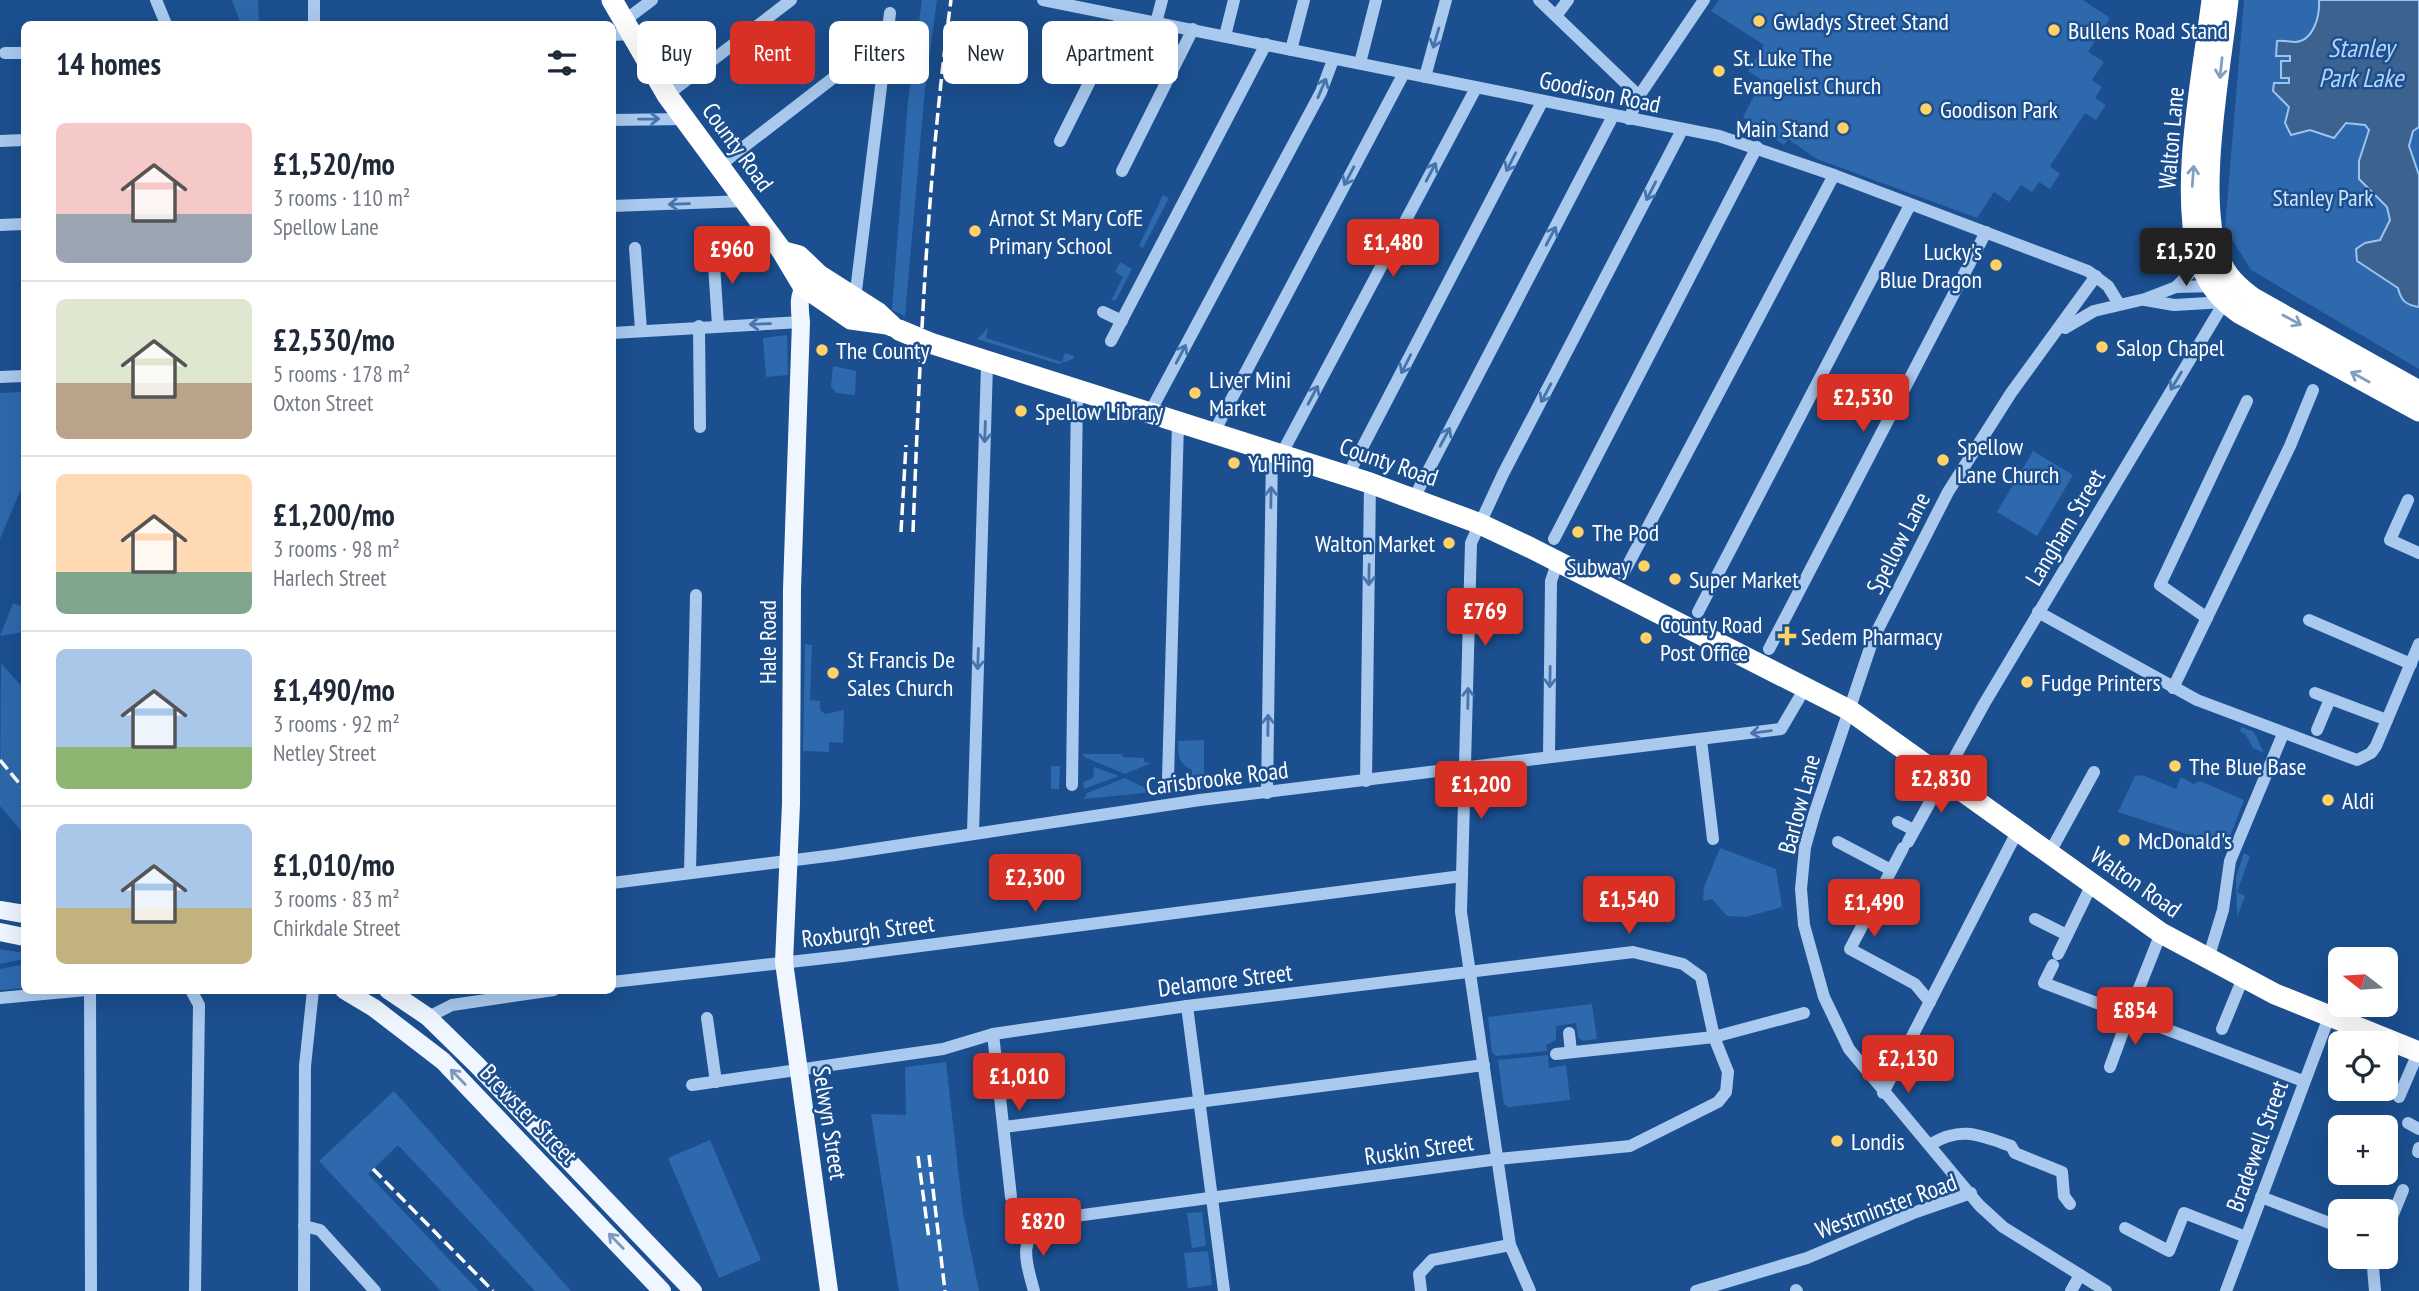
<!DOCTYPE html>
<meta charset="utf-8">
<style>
body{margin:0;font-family:"PT Sans Narrow",sans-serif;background:#f2f2f3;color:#1f2937;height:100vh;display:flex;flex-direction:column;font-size:26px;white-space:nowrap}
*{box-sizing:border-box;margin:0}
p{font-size:23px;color:#747a83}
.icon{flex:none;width:38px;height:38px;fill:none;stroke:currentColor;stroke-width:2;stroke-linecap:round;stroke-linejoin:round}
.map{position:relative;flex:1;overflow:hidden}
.drawer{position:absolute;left:21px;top:21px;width:595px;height:973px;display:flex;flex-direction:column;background:#fff;border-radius:10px;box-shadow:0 7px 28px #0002}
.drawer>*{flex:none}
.top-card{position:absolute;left:637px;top:21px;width:665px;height:63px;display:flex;gap:14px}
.needle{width:46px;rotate:287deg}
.tools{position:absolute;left:2328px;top:947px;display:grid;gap:14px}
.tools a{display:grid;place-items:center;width:70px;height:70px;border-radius:10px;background:#fff;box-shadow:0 7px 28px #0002;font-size:35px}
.price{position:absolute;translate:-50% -60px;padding:0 16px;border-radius:7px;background:#d93025;color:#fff;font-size:23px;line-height:46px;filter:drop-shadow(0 2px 4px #0008)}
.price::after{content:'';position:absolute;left:50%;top:42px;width:21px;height:16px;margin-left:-10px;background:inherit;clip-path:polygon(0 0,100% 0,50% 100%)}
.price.active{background:#222;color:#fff}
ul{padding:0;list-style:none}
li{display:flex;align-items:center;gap:21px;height:175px;padding:0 35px}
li+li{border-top:2px solid #e0e1e3}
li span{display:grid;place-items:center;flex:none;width:196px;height:140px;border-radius:10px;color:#555}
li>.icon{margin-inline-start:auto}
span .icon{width:84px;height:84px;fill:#fffc;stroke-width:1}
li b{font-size:30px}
h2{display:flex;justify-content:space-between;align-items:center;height:84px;padding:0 35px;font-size:30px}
.tag{padding:0 24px;border-radius:10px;background:#fff;box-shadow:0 7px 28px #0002;font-size:24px;line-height:63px}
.tag.active{background:#d93025;color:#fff}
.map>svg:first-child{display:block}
.green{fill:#2e69ad}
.water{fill:#3c6290;stroke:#9cc4f0;stroke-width:2}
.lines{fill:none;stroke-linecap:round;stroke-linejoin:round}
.minor{stroke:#a9c9ee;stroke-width:12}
.major{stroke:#f0f6ff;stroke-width:18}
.highway{stroke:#fff;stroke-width:21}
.rail{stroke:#fff;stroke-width:3.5;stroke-dasharray:12 5;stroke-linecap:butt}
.highway-bridge{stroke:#fff;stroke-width:21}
.oneway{stroke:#4674ac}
.oneway2{stroke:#829ec1}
.oneway3{stroke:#7b9ac1}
.poi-dot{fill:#ffd166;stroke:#1b4f8f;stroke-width:2.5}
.labels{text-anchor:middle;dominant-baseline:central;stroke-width:5;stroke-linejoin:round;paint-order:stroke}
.poi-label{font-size:24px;fill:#fff;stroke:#1b4f8f;text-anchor:start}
.street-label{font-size:24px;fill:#fff;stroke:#1b4f8f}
.park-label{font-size:24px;fill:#cfe3fa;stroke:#1b4f8f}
.water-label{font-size:26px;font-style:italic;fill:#b5d3f5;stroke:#1b4f8f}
</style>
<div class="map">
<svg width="2419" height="1291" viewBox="0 0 2419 1291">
<rect width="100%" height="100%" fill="#1b4f8f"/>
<!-- green -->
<g class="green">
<path d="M232,0H258L259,24H241Z"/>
<path d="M922,0H937L925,89L905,316L892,310L908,101Z"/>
<path d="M1719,0H2083L2110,18L2088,52L2104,62L2092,80L2102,87L2095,98L2106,105L2096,120L2085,113L2050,166L2060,174L2050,189L2039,182L2032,192L2021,185L2009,202L1994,192L1977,218L1817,159L1788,139L1784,145L1743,117L1762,80L1748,71L1764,45L1711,11Z"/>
<path d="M2244,0H2419V369L2251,270L2225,228Z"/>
<path d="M1163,195L1169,198L1143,248L1139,246Z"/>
<path d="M1120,262L1132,269L1116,300L1111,301L1123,277L1115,272Z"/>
<path d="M988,328L986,338L1062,362L1065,353L1074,356L1073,359L1059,364L977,339Z"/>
<path d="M787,335L788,375L766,377L763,338Z"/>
<path d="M833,366L856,371L855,395L836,393L831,386Z"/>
<path d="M24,392V482L0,539V393Z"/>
<path d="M2033,451L2073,475L2037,536L1997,512Z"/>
<path d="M13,603L24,607V632L0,636Z"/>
<path d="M805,644L812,645L810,700L820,701V710L825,714L844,710L843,743L829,742V752L803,751Z"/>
<path d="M1,663L24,689V834L0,806Z"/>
<path d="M2242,727L2254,732L2264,753L2253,748L2246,735L2240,731Z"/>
<path d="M1204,740V789L1180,792L1179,783L1192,780V770C1178,763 1178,756 1178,741Z"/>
<path d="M1083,754H1122L1123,757L1144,758V762L1151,763L1125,774L1084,757Z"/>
<path d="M1051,766H1060L1059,789H1051Z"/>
<path d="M1094,767L1119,776L1084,789L1083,782L1093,778Z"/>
<path d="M2142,775L2176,789L2181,777L2193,784L2200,781L2244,800L2226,847L2118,812L2135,776Z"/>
<path d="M1125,778L1153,792L1084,799L1087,793Z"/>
<path d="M1720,848L1776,869L1782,907L1746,917L1727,916L1712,899L1703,901L1704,887Z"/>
<path d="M2244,853L2250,856L2237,892L2245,896L2237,917L2236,877Z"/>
<path d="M0,949L24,953V959L0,964Z"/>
<path d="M24,964V988L0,990V969Z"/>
<path d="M1592,1004L1597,1039L1583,1041L1578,1037L1576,1023L1556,1026V1040L1546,1045L1547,1051L1496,1056L1492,1052L1488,1017Z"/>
<path d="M1548,1055L1549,1068L1566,1065L1570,1100L1508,1107L1504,1104L1498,1060Z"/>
<path d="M946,1062L963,1213L979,1291H899L871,1114L906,1115L905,1067Z"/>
<path d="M394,1091L571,1291H535L398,1145L368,1174L479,1291H441L319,1161Z"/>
<path d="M710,1140L761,1260L719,1278L668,1158Z"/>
<path d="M1202,1212L1206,1246L1192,1248L1187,1213Z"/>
<path d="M1208,1251L1212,1285L1188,1288L1184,1253Z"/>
</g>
<!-- water -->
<path class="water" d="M2319,0H2419V127L2413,131L2409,146L2419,175V307C2406,305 2401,301 2398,288L2357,261L2356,249L2365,243L2380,240L2390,220L2387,207L2359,179V161L2369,130L2365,125L2346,123L2334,138L2310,130L2291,135L2285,123L2289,107L2273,91L2274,83H2289V78H2281V61H2290V56H2276L2277,41C2283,40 2289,42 2295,42C2314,41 2320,15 2319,0Z"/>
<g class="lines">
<!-- minor -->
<g class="minor">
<path d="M156,0L166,24"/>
<path d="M314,0V24"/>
<path d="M1043,0L1719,136L1834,175L2088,271L2108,286L2119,304"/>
<path d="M1539,0L1639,96"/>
<path d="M1556,16L1568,0"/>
<path d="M624,21L652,0"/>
<path d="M1156,23L1162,0"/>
<path d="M612,35L633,34"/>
<path d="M1225,36L1234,0"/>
<path d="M1291,50L1304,0"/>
<path d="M5,53H24"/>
<path d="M1360,63L1376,0"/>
<path d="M1425,77L1446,0"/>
<path d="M667,95L791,0"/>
<path d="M1629,119L1639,96L1704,0"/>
<path d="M612,120L685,119"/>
<path d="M0,141L24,140"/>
<path d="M1060,141L1122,17"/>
<path d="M719,166L846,68"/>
<path d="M1122,171L1193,29"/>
<path d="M612,206L745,201"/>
<path d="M0,225L24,224"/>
<path d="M635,248L641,330"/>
<path d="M713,250L718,325"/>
<path d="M2096,276L2011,393L1948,492L1873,639L1815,812L1805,847L1801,889L1804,925L1824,997L1849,1049L1979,1205L2003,1227L2106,1291"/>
<path d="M2176,287L2190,273L2195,252"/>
<path d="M853,299L856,291L890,13"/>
<path d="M2145,300L2174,305L2225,302"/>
<path d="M1103,312L1122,321"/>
<path d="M699,326L700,427"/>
<path d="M2065,328L2094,311L2145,299L2176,287L2216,286"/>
<path d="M612,333L801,322"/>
<path d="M1111,341L1266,44"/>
<path d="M0,377L24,376"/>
<path d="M1149,414L1321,92L1333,60"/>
<path d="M1213,434L1404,73"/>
<path d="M1281,455L1476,88"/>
<path d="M1348,475L1542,102"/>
<path d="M1414,498L1613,116"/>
<path d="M2408,500L2390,540L2419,553"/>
<path d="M1554,539L1757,147"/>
<path d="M1623,574L1834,175"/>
<path d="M1698,612L1910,205"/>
<path d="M2038,612L2197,700L2357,760L2371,753L2376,746L2419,644"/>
<path d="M2207,618L2160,585L2247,401"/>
<path d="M2309,620L2411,664"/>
<path d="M1769,649L1986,232"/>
<path d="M2173,688L2290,446L2313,390"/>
<path d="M2315,693L2387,720"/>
<path d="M2317,730L2330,699"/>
<path d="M1701,740L1713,839"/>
<path d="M1549,756L1551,581L1558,561"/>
<path d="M1168,779L1178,423"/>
<path d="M1366,781L1370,483"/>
<path d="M1072,785L1077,391"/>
<path d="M1267,793L1272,452"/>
<path d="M1898,822L1914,830"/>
<path d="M973,833L987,364"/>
<path d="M1838,842L1891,870"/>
<path d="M1908,842L1984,704L2228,296"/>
<path d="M1903,848L1850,949L1915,984L1930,1002"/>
<path d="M2049,854L2094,772"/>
<path d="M690,873L696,595"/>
<path d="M612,883L835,855L1200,800L1781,729L1805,688"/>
<path d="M2035,919L2067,935"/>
<path d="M2058,954L2092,884"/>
<path d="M2208,959L2223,910L2230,861L2283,734"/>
<path d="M2053,965L2044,983L2303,1081"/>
<path d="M612,982L843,956L1462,876"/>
<path d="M90,990L91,1291"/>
<path d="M191,990L199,1005L195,1291"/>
<path d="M0,998L87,990"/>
<path d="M2134,1001L2161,933"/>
<path d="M1187,1006L1224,1291"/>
<path d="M428,1017L452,1005L554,990"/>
<path d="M707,1018L716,1082"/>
<path d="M2222,1029L2243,978"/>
<path d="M1569,1033L1571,1052"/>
<path d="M993,1034L1011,1197"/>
<path d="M1556,1054L1714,1037L1804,1013"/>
<path d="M2110,1067L2129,1015"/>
<path d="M692,1085L943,1049L993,1034L1187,1006L1633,952L1683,964L1701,977L1714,1037L1728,1072L1726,1092L1718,1102L1630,1146L1498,1159L1046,1220C1017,1240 1026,1261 1034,1291"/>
<path d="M1883,1093L2018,830"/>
<path d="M2399,1097L2419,1051"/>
<path d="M2408,1123L2419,1129"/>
<path d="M1004,1127L1484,1065"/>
<path d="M1931,1144C1962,1126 1979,1135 2011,1146L2015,1153L2062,1172L2064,1196L2070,1204"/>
<path d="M2418,1152L2419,1148"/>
<path d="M2261,1197L2340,1227"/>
<path d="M304,1226L320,1230L375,1291"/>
<path d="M2125,1228L2169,1251L2184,1213L2246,1237"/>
<path d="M2385,1234L2403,1190"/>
<path d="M2372,1256L2375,1291"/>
<path d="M1796,1290L1797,1291"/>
<path d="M304,1291L305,1066L313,990"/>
<path d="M1421,1291L1419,1274L1432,1260L1510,1245"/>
<path d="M1530,1291L1510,1245L1461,912L1471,543L1503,474L1682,130"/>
<path d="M1696,1291L1807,1258L1916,1212L1971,1193"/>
<path d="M2071,1291L2080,1275"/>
<path d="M2226,1291L2329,1017"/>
</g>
<!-- major -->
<g class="major">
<path d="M813,279C797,290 799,304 801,322L792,589L791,804L784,962L829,1291"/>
<path d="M0,910L24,914"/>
<path d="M0,932L24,937"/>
<path d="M344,990L374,1008L443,1061L662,1291"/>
<path d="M388,990L428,1017L477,1065L693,1291"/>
</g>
<!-- highway -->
<g class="highway">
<path d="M612,0L667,95L782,251L803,286L851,319L887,324"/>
<path d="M2212,0C2203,74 2179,187 2199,258C2205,281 2219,299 2239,313L2419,411"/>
<path d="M2228,0C2221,66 2195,199 2219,258C2226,276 2238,287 2253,298L2419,391"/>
<path d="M784,252L799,256L819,275L877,312L892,326"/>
<path d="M930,343L1370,483L1478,523L1531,548L1849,710L2161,933L2275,994L2419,1052"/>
</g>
<!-- rail -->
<g class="rail">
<path d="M901,532L906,445"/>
<path d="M913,532C920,353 927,178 951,0"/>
<path d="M0,760L24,789"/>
<path d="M929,1155L945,1291"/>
<path d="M918,1156L929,1239"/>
<path d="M373,1169L493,1291"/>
</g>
<!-- highway-bridge -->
<path class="highway-bridge" d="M899,330L930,343"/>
</g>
<!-- one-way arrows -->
<defs><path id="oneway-shaft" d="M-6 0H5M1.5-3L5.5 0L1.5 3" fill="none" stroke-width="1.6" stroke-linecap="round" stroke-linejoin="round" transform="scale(1.75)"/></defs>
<g class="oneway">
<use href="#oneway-shaft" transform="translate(1436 38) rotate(106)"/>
<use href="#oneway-shaft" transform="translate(1322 88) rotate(-67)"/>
<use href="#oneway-shaft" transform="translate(649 119) rotate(-1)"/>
<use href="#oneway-shaft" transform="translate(1511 162) rotate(117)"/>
<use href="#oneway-shaft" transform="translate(1431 172) rotate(-62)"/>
<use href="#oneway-shaft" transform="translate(1349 176) rotate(118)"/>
<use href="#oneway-shaft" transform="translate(1651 191) rotate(117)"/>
<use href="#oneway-shaft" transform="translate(679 204) rotate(178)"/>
<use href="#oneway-shaft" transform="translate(1551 236) rotate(-62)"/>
<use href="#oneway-shaft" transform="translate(760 324) rotate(178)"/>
<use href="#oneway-shaft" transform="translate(1181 354) rotate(-62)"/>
<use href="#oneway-shaft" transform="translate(1406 364) rotate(117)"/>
<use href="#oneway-shaft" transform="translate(2176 381) rotate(121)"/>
<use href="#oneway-shaft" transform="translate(1546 393) rotate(118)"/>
<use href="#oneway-shaft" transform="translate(1313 395) rotate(-62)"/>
<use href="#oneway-shaft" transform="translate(985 432) rotate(92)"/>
<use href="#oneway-shaft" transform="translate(1445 437) rotate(-62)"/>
<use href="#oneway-shaft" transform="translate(1271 497) rotate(-89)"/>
<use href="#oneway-shaft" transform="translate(1369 575) rotate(91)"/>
<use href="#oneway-shaft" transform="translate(978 659) rotate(92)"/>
<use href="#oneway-shaft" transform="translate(1550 677) rotate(91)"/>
<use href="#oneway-shaft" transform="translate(1468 698) rotate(-89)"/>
<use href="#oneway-shaft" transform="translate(1268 725) rotate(-89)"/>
<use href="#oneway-shaft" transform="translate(1761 732) rotate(172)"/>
</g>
<g class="oneway2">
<use href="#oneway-shaft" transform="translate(2221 68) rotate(96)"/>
<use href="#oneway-shaft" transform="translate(2193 176) rotate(-86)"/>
<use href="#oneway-shaft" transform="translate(2292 320) rotate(29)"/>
<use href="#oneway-shaft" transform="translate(2360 377) rotate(-151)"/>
</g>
<g class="oneway3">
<use href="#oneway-shaft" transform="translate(458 1077) rotate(-134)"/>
<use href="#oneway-shaft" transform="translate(616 1241) rotate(-134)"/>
</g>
<!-- markers -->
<g class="poi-dot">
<circle cx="1759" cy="21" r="7"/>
<circle cx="2054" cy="30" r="7"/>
<circle cx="1719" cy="71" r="7"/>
<circle cx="1926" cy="109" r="7"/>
<circle cx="1843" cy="128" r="7"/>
<circle cx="975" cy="231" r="7"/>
<circle cx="1996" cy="265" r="7"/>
<circle cx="2102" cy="347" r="7"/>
<circle cx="822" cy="350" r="7"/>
<circle cx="1195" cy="393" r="7"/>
<circle cx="1021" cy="411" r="7"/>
<circle cx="1943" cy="460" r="7"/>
<circle cx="1234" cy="463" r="7"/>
<circle cx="1578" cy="532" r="7"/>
<circle cx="1449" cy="543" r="7"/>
<circle cx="1644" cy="566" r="7"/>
<circle cx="1675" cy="579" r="7"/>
<path d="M1783.5 625.5h7v7h7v7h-7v7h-7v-7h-7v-7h7z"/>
<circle cx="1646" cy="638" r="7"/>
<circle cx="833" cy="673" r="7"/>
<circle cx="2027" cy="682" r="7"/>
<circle cx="2175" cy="766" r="7"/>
<circle cx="2328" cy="800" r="7"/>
<circle cx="2124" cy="840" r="7"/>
<circle cx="1837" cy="1141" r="7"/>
</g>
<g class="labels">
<!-- poi labels -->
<g class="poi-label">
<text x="1773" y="21">Gwladys Street Stand</text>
<text x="2068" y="30">Bullens Road Stand</text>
<text x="1733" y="57">St. Luke The<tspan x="1733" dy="28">Evangelist Church</tspan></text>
<text x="1940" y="109">Goodison Park</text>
<text x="1829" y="128" text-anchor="end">Main Stand</text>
<text x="989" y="217">Arnot St Mary CofE<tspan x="989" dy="28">Primary School</tspan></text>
<text x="1982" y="251" text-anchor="end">Lucky's<tspan x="1982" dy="28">Blue Dragon</tspan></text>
<text x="2116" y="347">Salop Chapel</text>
<text x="836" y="350">The County</text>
<text x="1209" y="379">Liver Mini<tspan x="1209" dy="28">Market</tspan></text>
<text x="1035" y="411">Spellow Library</text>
<text x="1957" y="446">Spellow<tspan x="1957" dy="28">Lane Church</tspan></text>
<text x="1248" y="463">Yu Hing</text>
<text x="1592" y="532">The Pod</text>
<text x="1435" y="543" text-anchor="end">Walton Market</text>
<text x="1630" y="566" text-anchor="end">Subway</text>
<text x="1689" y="579">Super Market</text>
<text x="1660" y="624">County Road<tspan x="1660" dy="28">Post Office</tspan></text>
<text x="1801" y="636">Sedem Pharmacy</text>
<text x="847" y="659">St Francis De<tspan x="847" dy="28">Sales Church</tspan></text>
<text x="2041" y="682">Fudge Printers</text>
<text x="2189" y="766">The Blue Base</text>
<text x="2342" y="800">Aldi</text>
<text x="2138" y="840">McDonald's</text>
<text x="1851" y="1141">Londis</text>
</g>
<!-- street labels -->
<g class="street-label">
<text transform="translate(1600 92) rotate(12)">Goodison Road</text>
<text transform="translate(2171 138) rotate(-85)">Walton Lane</text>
<text transform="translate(738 147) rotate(54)">County Road</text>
<text transform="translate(1389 462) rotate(19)">County Road</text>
<text transform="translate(2065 527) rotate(-59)">Langham Street</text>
<text transform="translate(1898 543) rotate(-63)">Spellow Lane</text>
<text transform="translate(767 642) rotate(-90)">Hale Road</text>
<text transform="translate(1217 778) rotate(-7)">Carisbrooke Road</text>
<text transform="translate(1799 804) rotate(-75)">Barlow Lane</text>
<text transform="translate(2136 882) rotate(35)">Walton Road</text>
<text transform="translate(868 931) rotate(-7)">Roxburgh Street</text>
<text transform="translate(1225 980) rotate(-7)">Delamore Street</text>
<text transform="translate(529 1114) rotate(46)">Brewster Street</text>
<text transform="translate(830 1123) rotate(81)">Selwyn Street</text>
<text transform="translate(2257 1146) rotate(-70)">Bradewell Street</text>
<text transform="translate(1419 1149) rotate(-8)">Ruskin Street</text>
<text transform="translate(1886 1206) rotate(-20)">Westminster Road</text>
</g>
<!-- park labels -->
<g class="park-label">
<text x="2323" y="197">Stanley Park</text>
</g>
<!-- water labels -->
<g class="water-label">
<text x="2361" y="47">Stanley<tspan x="2361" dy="30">Park Lake</tspan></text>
</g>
</g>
</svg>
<div class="tools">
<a><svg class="needle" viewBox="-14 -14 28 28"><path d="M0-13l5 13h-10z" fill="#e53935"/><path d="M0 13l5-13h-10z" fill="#747a83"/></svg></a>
<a><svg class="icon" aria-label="locate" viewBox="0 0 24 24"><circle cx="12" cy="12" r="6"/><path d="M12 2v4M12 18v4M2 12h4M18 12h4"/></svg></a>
<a>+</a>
<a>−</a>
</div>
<b class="price" style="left:1393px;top:279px">£1,480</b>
<b class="price" style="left:732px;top:286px">£960</b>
<b class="price active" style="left:2186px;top:288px">£1,520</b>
<b class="price" style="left:1863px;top:434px">£2,530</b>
<b class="price" style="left:1485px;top:648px">£769</b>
<b class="price" style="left:1941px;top:815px">£2,830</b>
<b class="price" style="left:1481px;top:821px">£1,200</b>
<b class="price" style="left:1035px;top:914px">£2,300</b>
<b class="price" style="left:1629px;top:936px">£1,540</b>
<b class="price" style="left:1874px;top:939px">£1,490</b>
<b class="price" style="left:2135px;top:1047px">£854</b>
<b class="price" style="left:1908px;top:1095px">£2,130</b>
<b class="price" style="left:1019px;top:1113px">£1,010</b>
<b class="price" style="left:1043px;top:1258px">£820</b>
<div class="top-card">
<a class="tag">Buy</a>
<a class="tag active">Rent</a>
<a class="tag">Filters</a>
<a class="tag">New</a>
<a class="tag">Apartment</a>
</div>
<section class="drawer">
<h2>14 homes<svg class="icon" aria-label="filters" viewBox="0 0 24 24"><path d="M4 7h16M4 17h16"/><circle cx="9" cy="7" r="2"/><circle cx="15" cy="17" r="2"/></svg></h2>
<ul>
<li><span style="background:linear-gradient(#f6c9c9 65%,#9aa5b1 0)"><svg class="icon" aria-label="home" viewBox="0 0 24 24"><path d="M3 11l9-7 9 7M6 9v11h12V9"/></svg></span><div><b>£1,520/mo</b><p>3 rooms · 110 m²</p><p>Spellow Lane</p></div></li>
<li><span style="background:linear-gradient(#dfe7d0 60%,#b9a48a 0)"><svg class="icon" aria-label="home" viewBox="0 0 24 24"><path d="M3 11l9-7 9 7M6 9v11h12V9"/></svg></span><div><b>£2,530/mo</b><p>5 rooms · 178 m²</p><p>Oxton Street</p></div></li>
<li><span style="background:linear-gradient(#ffd9b3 70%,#7fa58c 0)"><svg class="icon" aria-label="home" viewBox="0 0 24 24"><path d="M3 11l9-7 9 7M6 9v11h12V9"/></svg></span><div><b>£1,200/mo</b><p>3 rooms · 98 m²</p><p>Harlech Street</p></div></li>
<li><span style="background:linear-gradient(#a9c7e8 70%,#8fb573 0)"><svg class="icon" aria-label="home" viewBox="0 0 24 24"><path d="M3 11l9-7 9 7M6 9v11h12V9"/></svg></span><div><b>£1,490/mo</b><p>3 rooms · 92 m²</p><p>Netley Street</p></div></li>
<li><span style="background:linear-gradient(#a9c7e8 60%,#c2b280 0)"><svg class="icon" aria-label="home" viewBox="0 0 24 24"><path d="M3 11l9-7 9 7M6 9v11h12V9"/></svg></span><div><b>£1,010/mo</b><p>3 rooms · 83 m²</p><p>Chirkdale Street</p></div></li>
</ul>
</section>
</div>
